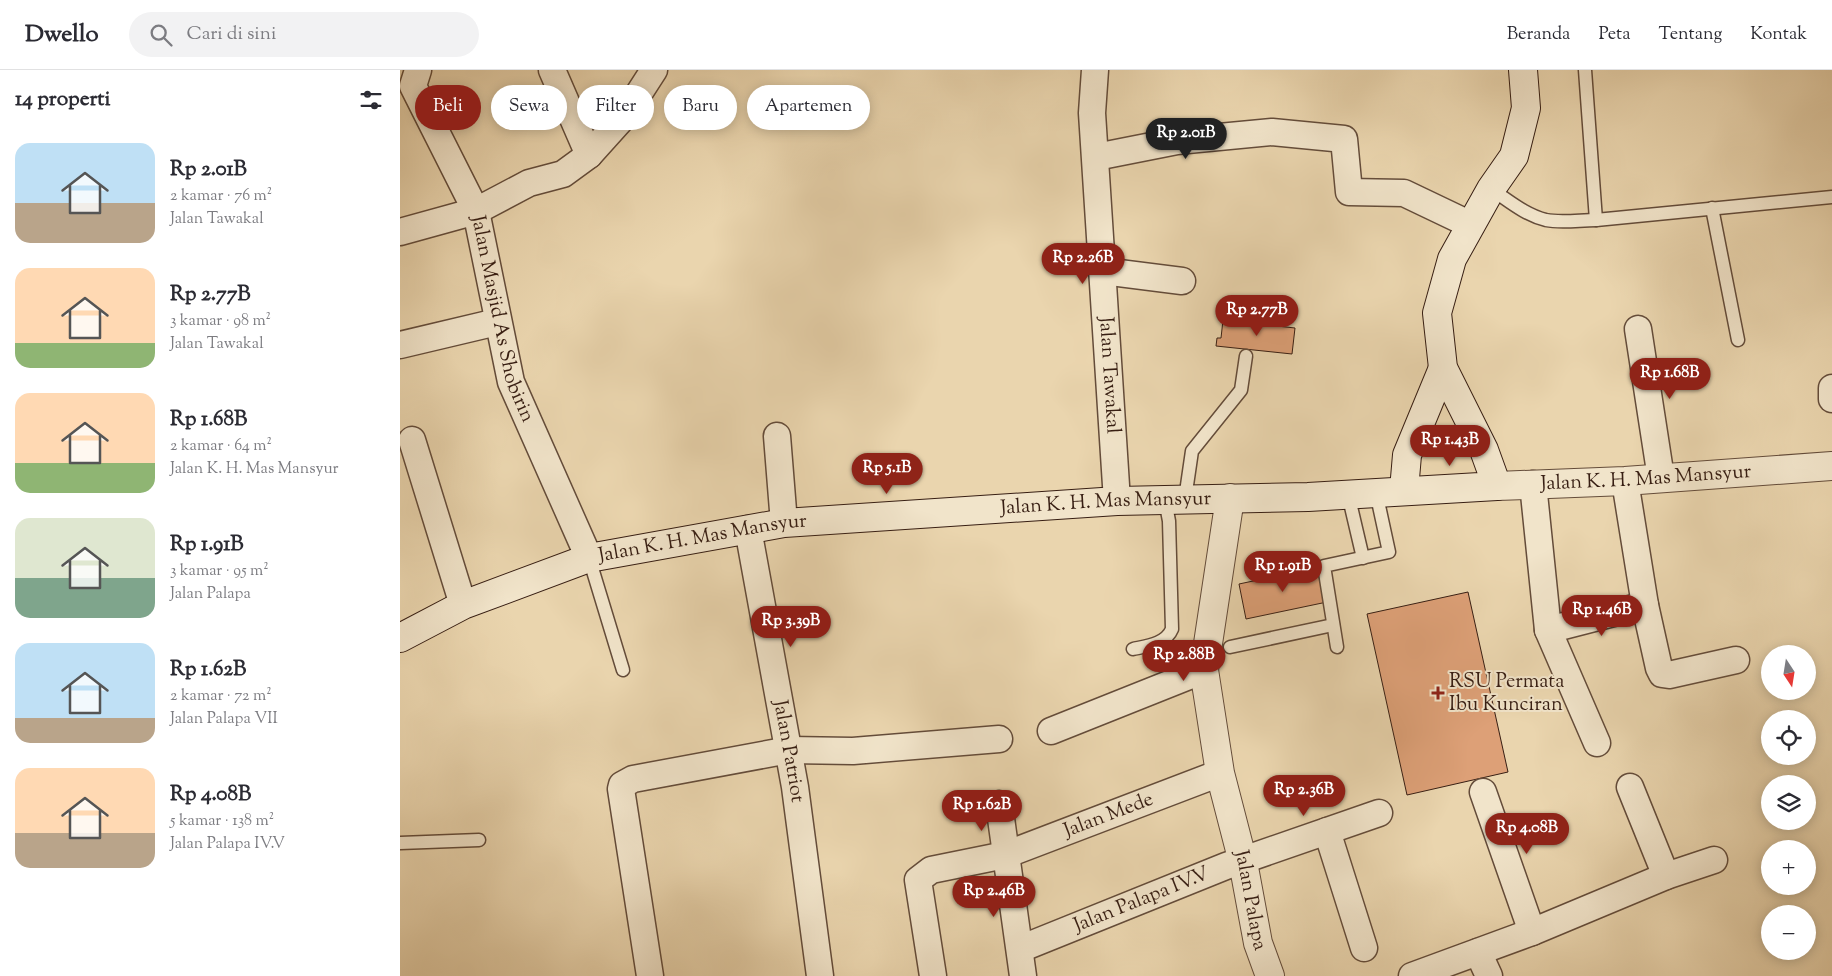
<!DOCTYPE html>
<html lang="id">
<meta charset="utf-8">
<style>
body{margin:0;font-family:"Sorts Mill Goudy",serif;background:#f2f2f3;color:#2b2b33;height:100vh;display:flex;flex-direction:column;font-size:19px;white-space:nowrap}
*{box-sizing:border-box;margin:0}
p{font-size:16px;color:#7c7c81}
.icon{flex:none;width:28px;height:28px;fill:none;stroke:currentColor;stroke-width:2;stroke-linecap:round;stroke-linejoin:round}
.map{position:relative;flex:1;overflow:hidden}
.panel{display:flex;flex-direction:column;background:#fff;width:400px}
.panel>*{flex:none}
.top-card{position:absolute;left:15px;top:15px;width:475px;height:45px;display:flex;gap:10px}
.needle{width:32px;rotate:168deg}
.controls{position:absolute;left:1361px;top:575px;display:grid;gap:10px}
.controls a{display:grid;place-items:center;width:55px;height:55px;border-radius:50%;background:#fff;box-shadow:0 2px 12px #0003;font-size:25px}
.price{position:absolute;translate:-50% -42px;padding:0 11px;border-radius:18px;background:#8f2418;color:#fff;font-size:16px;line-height:32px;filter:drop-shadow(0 1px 2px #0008)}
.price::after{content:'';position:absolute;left:50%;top:30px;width:15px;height:11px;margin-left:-8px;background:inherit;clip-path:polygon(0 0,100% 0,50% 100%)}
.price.current{background:#222;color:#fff}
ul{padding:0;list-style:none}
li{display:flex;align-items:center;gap:15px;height:125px;padding:0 15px}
li span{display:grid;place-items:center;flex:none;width:140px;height:100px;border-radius:15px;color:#555}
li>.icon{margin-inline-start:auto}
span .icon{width:60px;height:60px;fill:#fffc;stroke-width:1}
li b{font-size:21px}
h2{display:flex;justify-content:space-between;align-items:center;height:60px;padding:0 15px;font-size:21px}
.pill{padding:0 18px;border-radius:22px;background:#fff;box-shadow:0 2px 12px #0003;font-size:18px;line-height:45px}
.pill.current{background:#8f2418;color:#fff}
header{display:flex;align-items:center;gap:30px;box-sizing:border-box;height:70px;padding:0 25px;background:#fff;border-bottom:1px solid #e1e1e2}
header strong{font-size:24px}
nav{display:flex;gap:28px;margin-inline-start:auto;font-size:18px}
.search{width:350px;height:45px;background:#f2f2f3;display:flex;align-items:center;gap:12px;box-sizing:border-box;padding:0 18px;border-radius:28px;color:#7c7c81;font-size:19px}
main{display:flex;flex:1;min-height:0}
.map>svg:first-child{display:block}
.building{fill:#dda077;stroke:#371e13}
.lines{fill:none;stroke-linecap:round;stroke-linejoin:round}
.service-casing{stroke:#644c3a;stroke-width:15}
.minor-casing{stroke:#644c3a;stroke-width:29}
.tertiary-casing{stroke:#644c3a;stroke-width:30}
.secondary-casing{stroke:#371e13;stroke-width:30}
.service{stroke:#f1e4ca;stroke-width:12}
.minor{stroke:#f1e4ca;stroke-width:26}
.tertiary{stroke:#f1e4ca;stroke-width:28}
.secondary{stroke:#f1e4ca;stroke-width:28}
.poi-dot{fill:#8f2418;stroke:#f1e4ca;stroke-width:2}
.labels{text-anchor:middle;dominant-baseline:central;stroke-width:4;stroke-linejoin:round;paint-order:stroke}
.street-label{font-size:20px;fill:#371e13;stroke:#f1e4ca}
.poi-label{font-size:20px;fill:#371e13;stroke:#f1e4ca;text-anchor:start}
</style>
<header>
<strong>Dwello</strong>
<div class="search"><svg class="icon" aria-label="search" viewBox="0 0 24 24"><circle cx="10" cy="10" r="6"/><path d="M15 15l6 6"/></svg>Cari di sini</div>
<nav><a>Beranda</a><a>Peta</a><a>Tentang</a><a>Kontak</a></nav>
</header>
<main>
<section class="panel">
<h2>14 properti<svg class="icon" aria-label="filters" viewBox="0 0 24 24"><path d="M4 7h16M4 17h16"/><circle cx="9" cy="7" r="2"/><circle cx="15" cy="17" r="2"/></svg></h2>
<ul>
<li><span style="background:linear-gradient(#bfe0f5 60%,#b9a48a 0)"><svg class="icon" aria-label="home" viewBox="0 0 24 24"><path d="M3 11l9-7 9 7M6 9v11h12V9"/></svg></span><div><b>Rp 2.01B</b><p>2 kamar · 76 m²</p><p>Jalan Tawakal</p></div></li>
<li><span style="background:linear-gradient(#ffd9b3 75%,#8fb573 0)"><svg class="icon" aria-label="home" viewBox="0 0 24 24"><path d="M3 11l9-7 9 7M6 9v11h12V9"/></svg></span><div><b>Rp 2.77B</b><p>3 kamar · 98 m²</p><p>Jalan Tawakal</p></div></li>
<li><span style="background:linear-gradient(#ffd9b3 70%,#8fb573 0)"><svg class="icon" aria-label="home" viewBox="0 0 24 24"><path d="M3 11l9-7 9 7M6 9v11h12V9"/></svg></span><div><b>Rp 1.68B</b><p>2 kamar · 64 m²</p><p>Jalan K. H. Mas Mansyur</p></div></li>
<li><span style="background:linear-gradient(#dfe7d0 60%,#7fa58c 0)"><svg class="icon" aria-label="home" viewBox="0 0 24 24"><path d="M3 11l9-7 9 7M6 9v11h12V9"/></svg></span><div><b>Rp 1.91B</b><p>3 kamar · 95 m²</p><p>Jalan Palapa</p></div></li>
<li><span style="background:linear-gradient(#bfe0f5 75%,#b9a48a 0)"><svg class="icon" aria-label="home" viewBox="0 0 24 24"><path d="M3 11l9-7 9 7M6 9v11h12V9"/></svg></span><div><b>Rp 1.62B</b><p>2 kamar · 72 m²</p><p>Jalan Palapa VII</p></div></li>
<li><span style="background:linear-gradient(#ffd9b3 65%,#b9a48a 0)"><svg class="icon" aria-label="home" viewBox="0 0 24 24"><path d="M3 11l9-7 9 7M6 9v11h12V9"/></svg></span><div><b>Rp 4.08B</b><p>5 kamar · 138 m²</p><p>Jalan Palapa IV.V</p></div></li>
</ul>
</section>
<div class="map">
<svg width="1432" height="906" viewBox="0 0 1432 906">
<rect width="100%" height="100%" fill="#ead5ae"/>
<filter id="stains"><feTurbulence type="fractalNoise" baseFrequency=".004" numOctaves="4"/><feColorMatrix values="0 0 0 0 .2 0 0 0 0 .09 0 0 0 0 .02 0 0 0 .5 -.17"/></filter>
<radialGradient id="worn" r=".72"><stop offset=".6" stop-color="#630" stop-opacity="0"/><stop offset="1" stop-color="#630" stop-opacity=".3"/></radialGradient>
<!-- building -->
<g class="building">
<path d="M823,250L895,258L892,284L816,276L817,268H821Z"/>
<path d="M919,497L927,532L846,549L839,514Z"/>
<path d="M1068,522L1108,702L1007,725L967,544Z"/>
</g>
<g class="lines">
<defs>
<g id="service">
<path d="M1185,0L1196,150"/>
<path d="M1091,119C1108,130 1125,145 1146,150C1161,153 1180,150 1196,150L1432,127"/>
<path d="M1312,138L1338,270"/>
<path d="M948,424L963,488"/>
<path d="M785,429L792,381L841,320L846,286"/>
<path d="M189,488L223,600"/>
<path d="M830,577L933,555"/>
<path d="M937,577L924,496L989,482L976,422"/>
<path d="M733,579C747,576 766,574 772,559L769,451L765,430"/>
<path d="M0,773L79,770"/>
</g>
<g id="minor">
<path id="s1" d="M18,0L13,16L76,141L111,312L189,488"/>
<path d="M152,0L189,85"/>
<path id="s2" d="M695,0L692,43L717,431"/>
<path d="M696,87L777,71L872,62L944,69L949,122L1004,123L1071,155"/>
<path d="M0,162L76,141L129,113L163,104L189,85L225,45L254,0"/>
<path d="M703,201L782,211"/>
<path d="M1238,259L1261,408"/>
<path d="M0,275L97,252"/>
<path d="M1432,318V329"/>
<path d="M377,366L384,453"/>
<path d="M12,370L63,535"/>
<path d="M1225,411L1245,535L1259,598L1262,604L1269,605L1336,590"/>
<path d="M1133,414L1148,560L1197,673"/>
<path id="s3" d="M348,459L395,717L420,906"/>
<path d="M1148,560L1245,535"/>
<path d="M651,661L804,600"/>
<path d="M1230,717L1266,806"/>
<path d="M1083,722L1132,862"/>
<path d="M599,734L623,906"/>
<path d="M927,761L964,878"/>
<path id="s4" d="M620,879L826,796L979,743"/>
<path d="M1078,882L1089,906"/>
<path d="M250,906L221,719L222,715L233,709L389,680L453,681L599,669"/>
<path id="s5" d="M533,906L518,810L531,800L605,785L820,703"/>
<path d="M1012,906L1132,862L1266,806L1314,790"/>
</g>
<g id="tertiary">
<path id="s6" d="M1097,416L1225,411L1432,396"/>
<path id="s7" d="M830,428L804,600L820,703L843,792L858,873L870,906"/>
</g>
<g id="secondary">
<path d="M1004,420L1007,385L1043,298"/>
<path id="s8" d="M0,568L63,535L189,488L384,453L717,431L908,427L1097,416L1084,380L1043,298L1037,243L1052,189L1091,119L1114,86L1126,38L1123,0"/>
</g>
</defs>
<!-- service casing -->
<use href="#service" class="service-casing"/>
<!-- minor casing -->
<use href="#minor" class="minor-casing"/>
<!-- tertiary casing -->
<use href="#tertiary" class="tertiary-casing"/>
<!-- secondary casing -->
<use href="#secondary" class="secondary-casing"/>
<!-- service -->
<use href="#service" class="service"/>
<!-- minor -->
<use href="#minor" class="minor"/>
<!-- tertiary -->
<use href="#tertiary" class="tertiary"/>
<!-- secondary -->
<use href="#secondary" class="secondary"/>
</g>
<!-- markers -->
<path class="poi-dot" d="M1035.5 615.5h5v5h5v5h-5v5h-5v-5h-5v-5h5z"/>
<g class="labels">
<!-- street labels -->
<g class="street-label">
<text stroke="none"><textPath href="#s1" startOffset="268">Jalan Masjid As Shobirin</textPath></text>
<text stroke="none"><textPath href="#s2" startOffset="306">Jalan Tawakal</textPath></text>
<text stroke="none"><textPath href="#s6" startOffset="149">Jalan K. H. Mas Mansyur</textPath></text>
<text stroke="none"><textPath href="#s8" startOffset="726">Jalan K. H. Mas Mansyur</textPath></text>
<text stroke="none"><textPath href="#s8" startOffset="321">Jalan K. H. Mas Mansyur</textPath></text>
<text stroke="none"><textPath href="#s3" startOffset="226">Jalan Patriot</textPath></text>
<text stroke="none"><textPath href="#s5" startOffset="300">Jalan Mede</textPath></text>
<text stroke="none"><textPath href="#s4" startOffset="131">Jalan Palapa IV.V</textPath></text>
<text stroke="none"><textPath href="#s7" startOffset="409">Jalan Palapa</textPath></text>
</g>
<!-- poi labels -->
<g class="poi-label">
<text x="1049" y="612">RSU Permata<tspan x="1049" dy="23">Ibu Kunciran</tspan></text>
</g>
</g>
<rect width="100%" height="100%" filter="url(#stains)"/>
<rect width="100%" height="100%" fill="url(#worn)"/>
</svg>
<div class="controls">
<a><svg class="needle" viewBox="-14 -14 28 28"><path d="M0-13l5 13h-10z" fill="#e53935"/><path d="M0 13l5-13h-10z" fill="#7c7c81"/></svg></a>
<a><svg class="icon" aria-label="locate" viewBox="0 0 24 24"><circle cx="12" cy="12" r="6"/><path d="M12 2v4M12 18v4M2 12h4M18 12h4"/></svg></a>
<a><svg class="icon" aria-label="layers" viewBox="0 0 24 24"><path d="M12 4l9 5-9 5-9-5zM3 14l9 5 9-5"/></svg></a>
<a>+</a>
<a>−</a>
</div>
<b class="price current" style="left:786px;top:90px">Rp 2.01B</b>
<b class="price" style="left:683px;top:215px">Rp 2.26B</b>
<b class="price" style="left:857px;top:267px">Rp 2.77B</b>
<b class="price" style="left:1270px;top:330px">Rp 1.68B</b>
<b class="price" style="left:1050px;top:397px">Rp 1.43B</b>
<b class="price" style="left:487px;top:425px">Rp 5.1B</b>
<b class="price" style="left:883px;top:523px">Rp 1.91B</b>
<b class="price" style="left:1202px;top:567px">Rp 1.46B</b>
<b class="price" style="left:391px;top:578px">Rp 3.39B</b>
<b class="price" style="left:784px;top:612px">Rp 2.88B</b>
<b class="price" style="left:904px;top:747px">Rp 2.36B</b>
<b class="price" style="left:582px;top:762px">Rp 1.62B</b>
<b class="price" style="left:1127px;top:785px">Rp 4.08B</b>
<b class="price" style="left:594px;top:848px">Rp 2.46B</b>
<div class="top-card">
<a class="pill current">Beli</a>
<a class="pill">Sewa</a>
<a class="pill">Filter</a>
<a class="pill">Baru</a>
<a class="pill">Apartemen</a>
</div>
</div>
</main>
